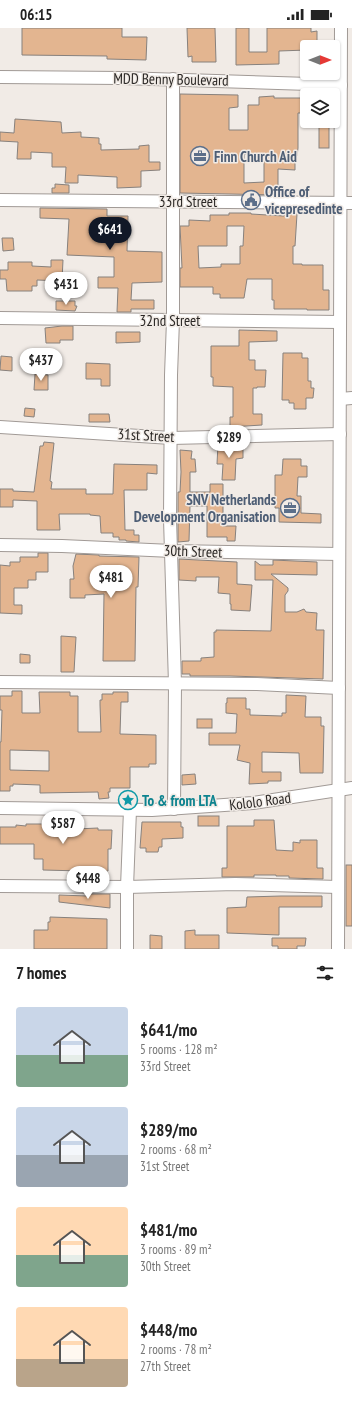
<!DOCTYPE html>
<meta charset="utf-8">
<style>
body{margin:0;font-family:"PT Sans Narrow",sans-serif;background:#f6f6f6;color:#222;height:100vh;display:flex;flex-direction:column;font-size:15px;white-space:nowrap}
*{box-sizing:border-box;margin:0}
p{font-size:13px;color:#767676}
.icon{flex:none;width:22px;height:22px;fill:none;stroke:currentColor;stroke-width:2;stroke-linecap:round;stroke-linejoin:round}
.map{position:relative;height:921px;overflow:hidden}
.side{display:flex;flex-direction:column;background:#fff;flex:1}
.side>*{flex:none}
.needle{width:26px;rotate:90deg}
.buttons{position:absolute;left:300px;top:12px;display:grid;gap:8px}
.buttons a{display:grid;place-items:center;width:40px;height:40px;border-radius:4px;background:#fff;box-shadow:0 1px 3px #0004;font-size:20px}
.price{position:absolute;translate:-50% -34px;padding:0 9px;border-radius:14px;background:#fff;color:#222;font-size:13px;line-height:26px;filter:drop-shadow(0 1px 2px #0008)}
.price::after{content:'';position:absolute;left:50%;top:24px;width:12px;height:9px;margin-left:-6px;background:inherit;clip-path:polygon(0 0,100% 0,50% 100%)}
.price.current{background:#111827;color:#fff}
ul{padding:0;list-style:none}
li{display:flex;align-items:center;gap:12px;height:100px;padding:0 16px}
li span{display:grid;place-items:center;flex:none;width:112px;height:80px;border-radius:4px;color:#555}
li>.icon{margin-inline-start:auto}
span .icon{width:48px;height:48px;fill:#fffc;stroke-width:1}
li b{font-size:17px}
h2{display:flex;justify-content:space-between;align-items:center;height:48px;padding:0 16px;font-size:17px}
.status{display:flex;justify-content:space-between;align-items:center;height:28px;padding:0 20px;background:#fff;direction:ltr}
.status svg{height:11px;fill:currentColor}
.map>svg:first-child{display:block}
.building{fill:#e3b590;stroke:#87817d;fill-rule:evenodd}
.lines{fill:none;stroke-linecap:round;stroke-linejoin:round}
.minor-casing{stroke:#a19a96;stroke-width:14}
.minor{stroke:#fff;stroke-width:12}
.labels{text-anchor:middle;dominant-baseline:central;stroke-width:3;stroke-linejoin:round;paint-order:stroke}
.street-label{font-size:15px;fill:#2a2725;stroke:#f1ebe6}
.service-label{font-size:15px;font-weight:bold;fill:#4e5e75;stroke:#f1ebe6;text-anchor:start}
.culture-label{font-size:15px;font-weight:bold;fill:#0d838f;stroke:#f1ebe6;text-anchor:start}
</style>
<div class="status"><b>06:15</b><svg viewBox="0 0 49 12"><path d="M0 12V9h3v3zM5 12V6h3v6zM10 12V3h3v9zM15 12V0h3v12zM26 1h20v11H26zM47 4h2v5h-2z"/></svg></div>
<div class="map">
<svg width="352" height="921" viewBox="0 0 352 921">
<rect width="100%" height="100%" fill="#f1ebe6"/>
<!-- building -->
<g class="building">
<path d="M22,0H122V9H147L146,32L107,31V28L22,27Z"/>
<path d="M187,0H215L216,34H192V28L188,29Z"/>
<path d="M236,0H249V24H267V0H311V4L317,3V16H311V19H307V22L279,23V36L236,37Z"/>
<path d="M180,66L238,67V79L229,80V102H248V77H259V69L274,68V70H305V85H298V120L297,128H295V142L278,141V167L180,165ZM244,126H264V154L244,155Z"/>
<path d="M15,91L61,94L62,105L81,104V109L99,110V116H101V122L139,121V118L149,117V134H160V142L141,143V159L117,160V149L78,147V155H65L66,139H52V125L31,124V131H17L18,114L0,113V104L14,105Z"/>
<rect x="319" y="93" width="10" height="27"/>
<path d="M55,156L69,157V165H52V160H55Z"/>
<path d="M40,180L107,181V188H128L127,223L162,224V254L132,255L131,272H154V281H131V284H117L118,260H98V249H114V229L67,227L69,191L40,190Z"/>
<path d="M229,185H251V186L284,188V186H297L295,218H293V236H302V237H323V262H329V282H307V281H274V272H272V251H247L244,270H220V266H213V259H180V240H182L180,198H189V192L210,193V187H229ZM227,198H244L243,218H240V236H221V239L199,240L198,218H227Z"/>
<path d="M2,210H13L14,222L3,223Z"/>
<path d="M51,232H63L62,253L37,252V258H32V263H7L6,251H0V242H8V234H32V238L51,239Z"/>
<path d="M56,273H75V278H77L75,283L56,282Z"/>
<path d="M62,298H73V312H60V315H46L45,300Z"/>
<path d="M239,302L277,303V313L249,314V332H255V342H266L265,359H257V360H253V386H262V397L230,399V389H233V359L213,358V349H211V318H239Z"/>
<path d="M116,304H140V314L116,315Z"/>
<path d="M283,325H302V330H308V353H311V360H314L313,370H306V381H294V375H289V372H282Z"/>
<path d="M1,328L12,329V343L0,342Z"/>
<path d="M86,335L110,336V358H101V351H86Z"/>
<path d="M35,346L48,347V362H34Z"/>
<path d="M25,380L35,381L34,389L24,388Z"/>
<path d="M89,386H109L110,394H89Z"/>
<path d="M44,414L54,415L50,453L52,454L51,461H86V466H113L114,436L157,437V446L147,445V462H124L125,502H134V507H139V514L126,513V512H119V509H113V505H101L100,488L90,487V486H59L60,502H37V473L13,472V479H0V461H13V463L34,464L40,418H43Z"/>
<path d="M218,416H243V430L236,431L235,452H222L223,436H217Z"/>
<path d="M180,422L192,423L191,431H195L196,444H190V464H210V456H223V498H236L235,513H227V509H207V478H190L189,513L178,514V464H180L181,444Z"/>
<path d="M283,431H301V438H307V449H298L297,468H301V485L321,486V495L279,494V480H275V447H282Z"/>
<path d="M38,525H48V544H36V552H28V560H14V577H22V586L0,585V537L10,538V534H20V529H38Z"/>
<path d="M76,526L99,527V528L139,529L138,559H136L135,633H103L104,566L85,567V570H70V551H74L73,538Z"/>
<path d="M179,531L237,534V556L252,557L250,583L231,582V576H230V566L218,565L219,549H196V553L179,552Z"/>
<path d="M273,532L317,534V547L271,546L288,560V563L285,567V584H297L304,581L306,584L317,585L316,602H324L323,651L230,648H190V646H182V633H201V630L214,629V604H216V602L271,603L273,552H255V533L260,537H273Z"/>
<path d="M61,608L76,609L74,644H61Z"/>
<path d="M20,626L30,627V635H20Z"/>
<path d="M12,663H22V685H40L39,664H70V668H78V704H101L100,677V672H102V666H113V664H128V674H121L120,706L156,707V736H149V739H130V760H110V764H108L109,770L99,771L98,764L40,765V757L13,756V758H10V763H0V714H1L2,682H0V668H12ZM10,722L49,723V743L10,742Z"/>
<path d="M286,667L306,668L305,689H321V698H324L323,745H300L299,725L262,724V744H281V753H268V755L249,756L250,735L237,732L240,717H209V705H236L237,686L226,685V675H227V670H246V681H250V687L282,688V685H286Z"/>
<rect x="197" y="691" width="15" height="9"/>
<path d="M195,746L196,756L182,757V747Z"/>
<rect x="198" y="788" width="21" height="10"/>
<path d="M254,792H274L276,822L293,823V814L300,815V812H317V840H323V851L289,850V848H276V847H254V849H222V840H227V798H254Z"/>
<path d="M44,794L76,795V801L98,800V802H112L111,821H108V843L82,844V843L43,842V831H34V816H0V799H16V797L26,798V796H44Z"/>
<path d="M142,794H181V799H183V810L162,811V819H159L158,824H146V820H140Z"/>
<rect x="346" y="837" width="6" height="61"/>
<path d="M87,866H110V880L59,874V867L87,868Z"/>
<path d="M281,868H322V879H279V907L227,905V880L246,879L247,869Z"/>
<path d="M50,889L107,891V921H34V902H48V894H50Z"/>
<path d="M195,902V907H219V921H185V903Z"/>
<path d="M150,907L162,908V921H150Z"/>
<path d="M272,910H306L305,918H297V921H278V918H272Z"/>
</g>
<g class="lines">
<defs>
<g id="minor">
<path d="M0,49L121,50L341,57"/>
<path d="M173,51V292L171,347L170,491L175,656L174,781"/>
<path d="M0,172L352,175"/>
<path d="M0,290L340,294"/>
<path d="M340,371L352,370"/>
<path d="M0,399L171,410L340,406"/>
<path d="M0,517L62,518L172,523L339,526"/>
<path d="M0,654L257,656L339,660"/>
<path d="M0,780L152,782L253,775L352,760"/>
<path d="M0,858L127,859L235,856L338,859"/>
<path d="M127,921V859L130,782"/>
<path d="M338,921L341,0"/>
</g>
</defs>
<!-- minor casing -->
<use href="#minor" class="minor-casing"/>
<!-- minor -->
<use href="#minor" class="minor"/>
</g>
<!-- icons -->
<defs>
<symbol id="office-ring" viewBox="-11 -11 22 22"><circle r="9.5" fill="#f1ebe6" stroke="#5c6f8a" stroke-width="1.5"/><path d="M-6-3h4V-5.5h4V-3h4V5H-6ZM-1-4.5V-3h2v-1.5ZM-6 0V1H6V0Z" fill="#5c6f8a"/></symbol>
<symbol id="civic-ring" viewBox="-11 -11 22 22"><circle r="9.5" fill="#f1ebe6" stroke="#5c6f8a" stroke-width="1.5"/><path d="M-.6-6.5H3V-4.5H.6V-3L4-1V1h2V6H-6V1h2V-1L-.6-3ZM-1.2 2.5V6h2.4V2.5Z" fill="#5c6f8a"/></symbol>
<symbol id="sight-ring" viewBox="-11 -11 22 22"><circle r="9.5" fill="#f1ebe6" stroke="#0f9aa8" stroke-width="1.5"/><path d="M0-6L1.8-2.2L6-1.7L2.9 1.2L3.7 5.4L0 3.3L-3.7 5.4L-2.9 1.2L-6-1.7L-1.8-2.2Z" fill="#0f9aa8"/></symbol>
</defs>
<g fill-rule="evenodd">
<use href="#office-ring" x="189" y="117" width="22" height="22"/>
<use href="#civic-ring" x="240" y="161" width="22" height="22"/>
<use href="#office-ring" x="279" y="469" width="22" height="22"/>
<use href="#sight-ring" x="117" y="761" width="22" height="22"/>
</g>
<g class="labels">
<!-- street labels -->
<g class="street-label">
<text transform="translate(171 51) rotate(1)">MDD Benny Boulevard</text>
<text x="188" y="173">33rd Street</text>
<text x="170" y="292">32nd Street</text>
<text transform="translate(146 407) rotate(3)">31st Street</text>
<text transform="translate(193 523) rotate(2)">30th Street</text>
<text transform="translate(260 773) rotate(-7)">Kololo Road</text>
</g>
<!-- service labels -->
<g class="service-label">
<text x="214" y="128">Finn Church Aid</text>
<text x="265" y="163">Office of<tspan x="265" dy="17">vicepresedinte</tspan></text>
<text x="276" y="471" text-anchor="end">SNV Netherlands<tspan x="276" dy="17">Development Organisation</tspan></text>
</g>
<!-- culture labels -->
<g class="culture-label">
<text x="142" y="772">To &amp; from LTA</text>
</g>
</g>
</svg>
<div class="buttons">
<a><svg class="needle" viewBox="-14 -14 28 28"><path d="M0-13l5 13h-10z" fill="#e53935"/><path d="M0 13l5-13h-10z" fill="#767676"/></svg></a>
<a><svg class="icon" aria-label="layers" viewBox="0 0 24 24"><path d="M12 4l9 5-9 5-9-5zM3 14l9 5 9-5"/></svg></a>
</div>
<b class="price current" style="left:110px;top:223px">$641</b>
<b class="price" style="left:66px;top:278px">$431</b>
<b class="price" style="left:41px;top:354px">$437</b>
<b class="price" style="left:229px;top:431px">$289</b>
<b class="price" style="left:111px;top:571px">$481</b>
<b class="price" style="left:63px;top:817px">$587</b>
<b class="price" style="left:88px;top:872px">$448</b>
</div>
<section class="side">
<h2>7 homes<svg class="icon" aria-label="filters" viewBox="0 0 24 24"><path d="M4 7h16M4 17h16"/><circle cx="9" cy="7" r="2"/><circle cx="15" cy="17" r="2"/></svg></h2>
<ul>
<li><span style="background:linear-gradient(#c9d6e8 60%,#7fa58c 0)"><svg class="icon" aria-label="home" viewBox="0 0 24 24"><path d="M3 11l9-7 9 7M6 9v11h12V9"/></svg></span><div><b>$641/mo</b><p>5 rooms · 128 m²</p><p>33rd Street</p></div></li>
<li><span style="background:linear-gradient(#c9d6e8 60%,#9aa5b1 0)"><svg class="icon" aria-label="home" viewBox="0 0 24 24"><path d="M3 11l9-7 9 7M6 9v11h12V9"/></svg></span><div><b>$289/mo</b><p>2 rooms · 68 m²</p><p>31st Street</p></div></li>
<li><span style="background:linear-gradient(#ffd9b3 60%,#7fa58c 0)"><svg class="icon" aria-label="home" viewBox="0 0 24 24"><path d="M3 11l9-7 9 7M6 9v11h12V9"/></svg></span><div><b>$481/mo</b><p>3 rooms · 89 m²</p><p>30th Street</p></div></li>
<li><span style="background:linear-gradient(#ffd9b3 65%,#b9a48a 0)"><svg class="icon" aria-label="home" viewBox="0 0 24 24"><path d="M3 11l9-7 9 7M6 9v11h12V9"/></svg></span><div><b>$448/mo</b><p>2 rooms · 78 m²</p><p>27th Street</p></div></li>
</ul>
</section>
